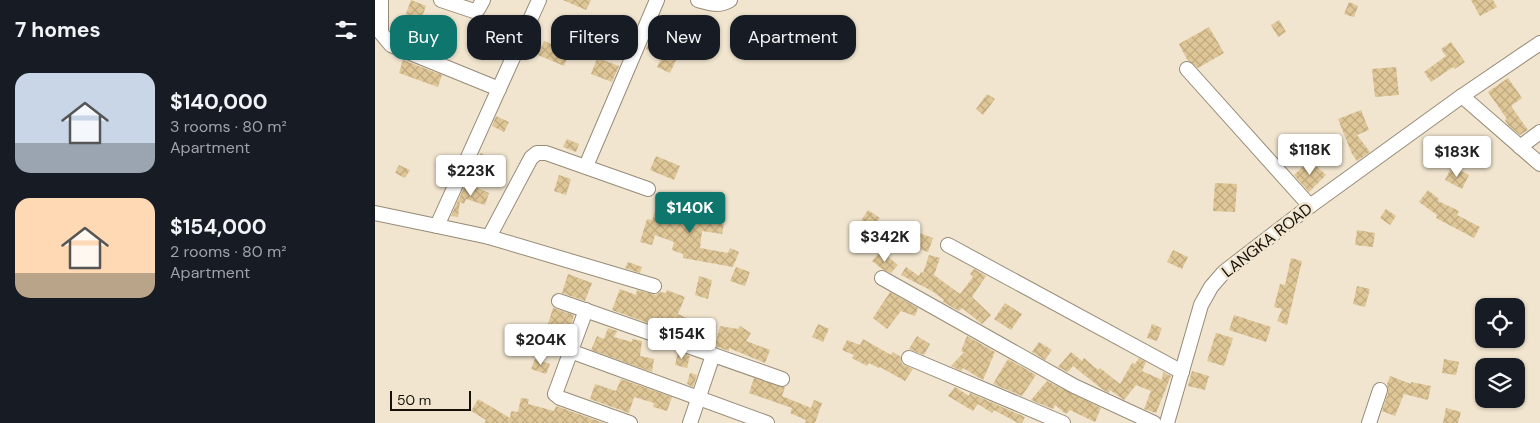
<!DOCTYPE html>
<meta charset="utf-8">
<style>
body{margin:0;font-family:"DM Sans",sans-serif;background:#242831;color:#f1f3f6;height:100vh;display:flex;flex-direction:column;font-size:19px;white-space:nowrap}
*{box-sizing:border-box;margin:0}
p{font-size:16px;color:#9ea1a6}
.icon{flex:none;width:28px;height:28px;fill:none;stroke:currentColor;stroke-width:2;stroke-linecap:round;stroke-linejoin:round}
.map{position:relative;flex:1;overflow:hidden}
.details{display:flex;flex-direction:column;background:#171b24;width:375px}
.details>*{flex:none}
.guide{position:absolute;left:15px;top:15px;width:475px;height:45px;display:flex;gap:10px}
.controls{position:absolute;left:1100px;top:298px;display:grid;gap:10px}
.controls a{display:grid;place-items:center;width:50px;height:50px;border-radius:10px;background:#171b24;box-shadow:0 1px 4px #0004;font-size:25px}
.scale{position:absolute;left:15px;bottom:12px;width:81px;box-sizing:border-box;padding-left:5px;border:2px solid #151109;border-top:0;font-size:14px;line-height:18px;white-space:nowrap;color:#151109;-webkit-text-stroke:4px #f1e5cf;paint-order:stroke}
.price{position:absolute;translate:-50% -42px;padding:0 11px;border-radius:5px;background:#fff;color:#222;font-size:16px;line-height:32px;filter:drop-shadow(0 1px 2px #0008)}
.price::after{content:'';position:absolute;left:50%;top:30px;width:15px;height:11px;margin-left:-8px;background:inherit;clip-path:polygon(0 0,100% 0,50% 100%)}
.price.on{background:#0f766e;color:#fff}
ul{padding:0;list-style:none}
li{display:flex;align-items:center;gap:15px;height:125px;padding:0 15px}
li span{display:grid;place-items:center;flex:none;width:140px;height:100px;border-radius:15px;color:#555}
li>.icon{margin-inline-start:auto}
span .icon{width:60px;height:60px;fill:#fffc;stroke-width:1}
li b{font-size:21px}
h2{display:flex;justify-content:space-between;align-items:center;height:60px;padding:0 15px;font-size:21px}
.tag{padding:0 18px;border-radius:15px;background:#171b24;box-shadow:0 1px 4px #0004;font-size:18px;line-height:45px}
.tag.on{background:#0f766e;color:#fff}
main{display:flex;flex:1;min-height:0}
.map>svg:first-child{display:block}
.building{fill:url(#building-cross-hatch)}
.lines{fill:none;stroke-linecap:round;stroke-linejoin:round}
.minor-casing{stroke:#968b77;stroke-width:16}
.minor{stroke:#fff;stroke-width:14}
.labels{text-anchor:middle;dominant-baseline:central;stroke-width:5;stroke-linejoin:round;paint-order:stroke}
.street-label{font-size:16px;fill:#151109;stroke:#f1e5cf}
</style>
<main>
<section class="details">
<h2>7 homes<svg class="icon" aria-label="filters" viewBox="0 0 24 24"><path d="M4 7h16M4 17h16"/><circle cx="9" cy="7" r="2"/><circle cx="15" cy="17" r="2"/></svg></h2>
<ul>
<li><span style="background:linear-gradient(#c9d6e8 70%,#9aa5b1 0)"><svg class="icon" aria-label="home" viewBox="0 0 24 24"><path d="M3 11l9-7 9 7M6 9v11h12V9"/></svg></span><div><b>$140,000</b><p>3 rooms · 80 m²</p><p>Apartment</p></div></li>
<li><span style="background:linear-gradient(#ffd9b3 75%,#b9a48a 0)"><svg class="icon" aria-label="home" viewBox="0 0 24 24"><path d="M3 11l9-7 9 7M6 9v11h12V9"/></svg></span><div><b>$154,000</b><p>2 rooms · 80 m²</p><p>Apartment</p></div></li>
</ul>
</section>
<div class="map">
<svg width="1165" height="423" viewBox="0 0 1165 423">
<defs>
<pattern id="building-cross-hatch" width="8" height="8" patternUnits="userSpaceOnUse" patternTransform="scale(1.25)"><rect width="8" height="8" fill="#dfc696"/><path d="M0 0l8 8M0 8l8-8" fill="none" stroke="#bea980"/></pattern>
</defs>
<rect width="100%" height="100%" fill="#f1e5cf"/>
<!-- building -->
<g class="building">
<path d="M36,0L51,6L44,25L29,19Z"/>
<path d="M188,0H216L211,10Z"/>
<path d="M1096,0H1118L1122,7L1105,16Z"/>
<path d="M974,2L983,6L979,17L969,14Z"/>
<path d="M904,20L911,32L903,37L896,25Z"/>
<path d="M114,25L137,38L130,53L106,40Z"/>
<path d="M834,27L849,53L823,68L813,61L804,44Z"/>
<path d="M277,35L290,40L284,55L271,49Z"/>
<path d="M169,41L195,52L189,66L163,55Z"/>
<path d="M1076,42L1090,62L1080,69L1078,67L1056,82L1049,72L1071,56L1066,49Z"/>
<path d="M290,52L302,58L295,73L282,67Z"/>
<path d="M222,58L244,66L237,82L216,74Z"/>
<path d="M28,60L67,75L63,87L24,73Z"/>
<path d="M1021,67L1024,95L1000,97L997,69Z"/>
<path d="M1133,78L1147,98L1136,106L1153,130L1145,135L1133,125L1130,120L1132,119L1113,92Z"/>
<path d="M612,94L620,99L608,115L601,109Z"/>
<path d="M986,110L994,130L982,135L995,152L982,161L977,154L963,119Z"/>
<path d="M121,116L134,122L129,132L117,126Z"/>
<path d="M192,139L204,144L201,152L188,147Z"/>
<path d="M106,153L119,160L111,175L98,168Z"/>
<path d="M281,156L305,166L299,180L275,170Z"/>
<path d="M935,160L951,175L934,192L919,175Z"/>
<path d="M24,165L35,170L30,178L20,173Z"/>
<path d="M1077,166L1094,175L1087,189L1070,180Z"/>
<path d="M184,175L196,179L191,195L179,191Z"/>
<path d="M91,183L114,193L110,205L91,199L89,204L85,202L83,217L76,216Z"/>
<path d="M840,183L862,184L860,212L838,211Z"/>
<path d="M1053,190L1064,199L1063,201L1084,211L1082,215L1105,227L1099,238L1061,218L1062,215L1044,202Z"/>
<path d="M333,196L344,198L341,223L349,224L347,234L327,231L325,248L353,253L355,248L364,252L358,267L308,258V254L297,250L299,242L280,235L277,245L265,242L272,219L277,220L281,209L305,217L307,210L330,217Z"/>
<path d="M1011,209L1021,216L1015,225L1005,218Z"/>
<path d="M493,210L505,218L502,222L529,235L534,223L544,227L542,232L558,238L553,252L517,239L515,242L484,224Z"/>
<path d="M982,230L1000,233L998,247L980,245Z"/>
<path d="M798,250L813,257L807,269L792,262Z"/>
<path d="M506,251L523,265L516,273L507,269L497,261Z"/>
<path d="M554,255L565,258L559,275L585,294L598,277L595,274L599,269L611,276L597,297L616,315L607,324L587,308L584,311L568,302L569,300L557,291L526,275L531,267L544,276L546,272L548,273Z"/>
<path d="M916,258L927,261L912,325L902,321L907,309L899,307L905,284L910,285Z"/>
<path d="M253,262L267,267L265,273L250,268Z"/>
<path d="M361,267L375,272L370,286L355,281Z"/>
<path d="M193,274L217,283L210,301L187,293Z"/>
<path d="M324,276L337,280L333,299L320,295Z"/>
<path d="M982,286L995,289L990,307L978,304Z"/>
<path d="M245,289L261,295L262,290L281,295L285,292L291,293L292,290L310,297L303,314L319,321L312,337L237,310Z"/>
<path d="M515,292L543,308L540,316L526,311L512,329L498,318Z"/>
<path d="M630,303L647,314L636,330L619,319Z"/>
<path d="M178,308L199,315L194,331L173,324Z"/>
<path d="M859,315L896,327L891,342L854,330Z"/>
<path d="M443,324L454,329L448,342L437,337Z"/>
<path d="M777,324L787,328L782,341L772,338Z"/>
<path d="M345,326L363,329L365,326L376,333L371,341L395,350L390,363L354,348V351L340,346Z"/>
<path d="M233,328L242,331L239,337L257,342V339L267,341L265,356L279,359L277,372L216,350L222,336L229,339Z"/>
<path d="M841,333L858,338L849,366L832,361Z"/>
<path d="M542,336L555,344L549,355L534,349Z"/>
<path d="M592,336L620,352L608,380L588,368L586,371L576,366L589,352L586,351Z"/>
<path d="M488,339L516,355L518,352L526,357L527,364L538,369L530,381L505,367L504,368L494,363L492,366L477,358L479,355L467,350L472,340L485,345Z"/>
<path d="M664,342L677,350L670,360L657,352Z"/>
<path d="M303,352L315,356L312,368L300,365Z"/>
<path d="M696,352L707,361L709,358L723,370L725,368L745,384L757,363L760,364L764,358L771,362L767,371L787,380L788,372L796,376L781,413L769,409L776,391L761,385L749,400L735,390L734,393L727,389L698,366L693,372L683,367Z"/>
<path d="M160,359L175,364L171,374L156,369Z"/>
<path d="M633,359L661,375L647,396L618,384Z"/>
<path d="M1069,359L1084,362L1081,375L1067,373Z"/>
<path d="M817,371L834,376L830,390L813,386Z"/>
<path d="M315,373L322,375L318,387L312,384Z"/>
<path d="M1015,376L1036,384V382L1056,386L1053,400L1029,394L1020,416L1007,411L1013,393L1012,384Z"/>
<path d="M379,378L410,387L407,396L436,408L439,400L447,403L440,423H430L431,420L415,413L417,408L374,393Z"/>
<path d="M246,379L297,397L292,411L278,407L279,403L259,397L254,413L215,399L220,384L241,391Z"/>
<path d="M672,381L726,408L720,422L695,410L691,414L680,405L678,409L656,400Z"/>
<path d="M580,387L594,396L595,393L650,417L647,423H643L619,410L617,413L603,404L598,411L573,396Z"/>
<path d="M146,398L154,399L153,404L179,411L181,406L229,423H109L111,420L96,411L103,399L135,418L136,411L143,412Z"/>
<path d="M1071,408L1086,412L1083,423H1068Z"/>
</g>
<g class="lines">
<defs>
<g id="minor">
<path d="M6,0V33L16,45L124,89"/>
<path d="M66,0L99,11L103,9L108,0"/>
<path d="M323,0C334,3 344,7 355,0"/>
<path d="M812,69L935,206"/>
<path d="M1087,96L1165,164"/>
<path d="M1145,147L1165,132"/>
<path d="M211,166L282,0"/>
<path d="M0,213L62,226L164,0"/>
<path d="M62,226L114,237L279,286"/>
<path d="M114,237L156,158L162,153H171L273,189"/>
<path d="M573,245L807,372"/>
<path d="M507,278L699,386L779,423"/>
<path d="M184,301L407,379"/>
<path d="M211,310L180,394L185,398L255,423"/>
<path d="M195,351L392,423"/>
<path d="M534,358L688,423"/>
<path d="M315,423L338,355"/>
<path d="M792,423L826,305L836,287L849,272L935,206L1087,96L1165,43"/>
<path d="M994,423L1005,390"/>
</g>
</defs>
<!-- minor casing -->
<use href="#minor" class="minor-casing"/>
<!-- minor -->
<use href="#minor" class="minor"/>
</g>
<g class="labels">
<!-- street labels -->
<g class="street-label">
<text transform="translate(892 240) rotate(-38)">LANGKA ROAD</text>
</g>
</g>
</svg>
<div class="controls">
<a><svg class="icon" aria-label="locate" viewBox="0 0 24 24"><circle cx="12" cy="12" r="6"/><path d="M12 2v4M12 18v4M2 12h4M18 12h4"/></svg></a>
<a><svg class="icon" aria-label="layers" viewBox="0 0 24 24"><path d="M12 4l9 5-9 5-9-5zM3 14l9 5 9-5"/></svg></a>
</div>
<div class="scale">50 m</div>
<b class="price" style="left:935px;top:176px">$118K</b>
<b class="price" style="left:1082px;top:178px">$183K</b>
<b class="price" style="left:96px;top:197px">$223K</b>
<b class="price on" style="left:315px;top:234px">$140K</b>
<b class="price" style="left:510px;top:263px">$342K</b>
<b class="price" style="left:307px;top:360px">$154K</b>
<b class="price" style="left:166px;top:366px">$204K</b>
<div class="guide">
<a class="tag on">Buy</a>
<a class="tag">Rent</a>
<a class="tag">Filters</a>
<a class="tag">New</a>
<a class="tag">Apartment</a>
</div>
</div>
</main>
